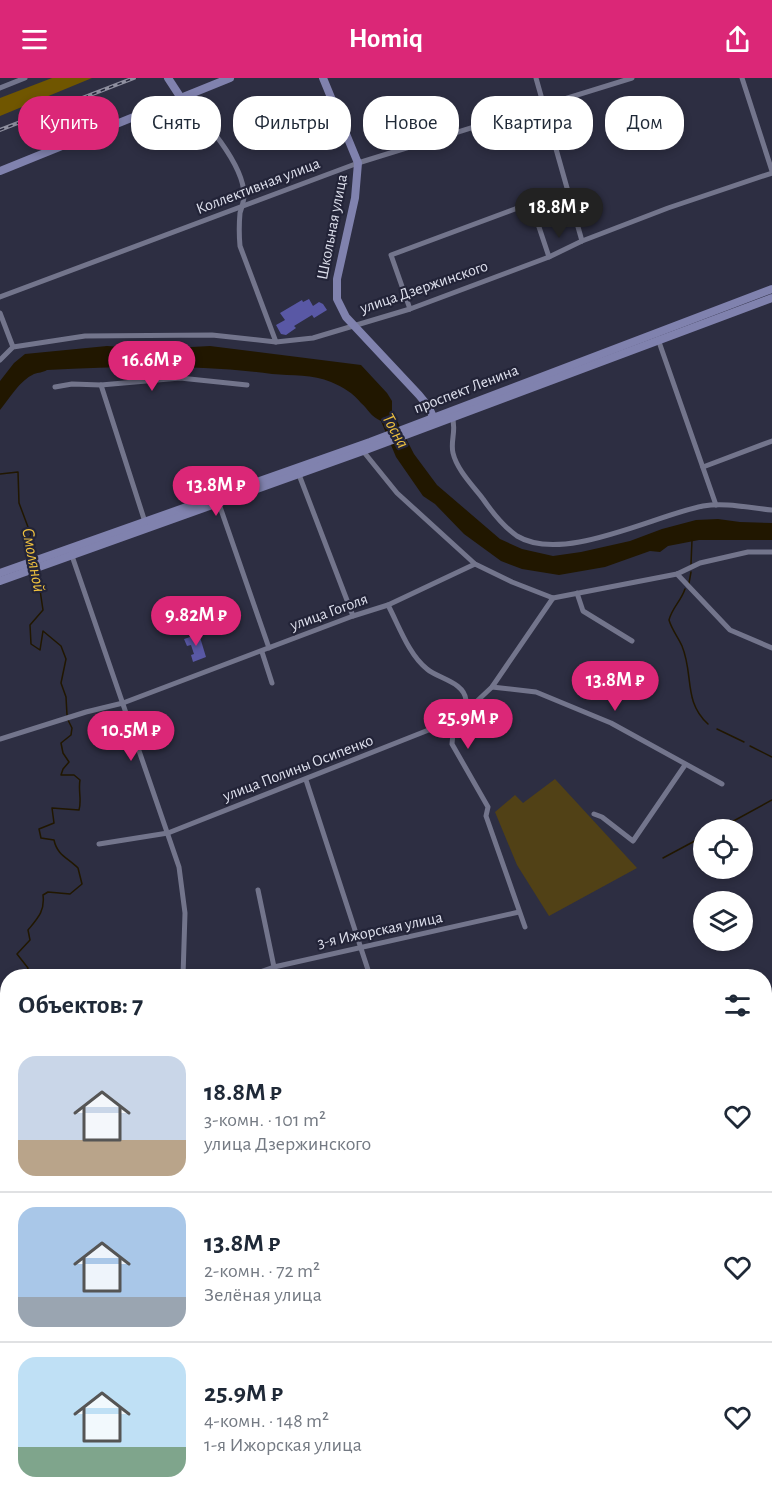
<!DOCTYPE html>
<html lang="ru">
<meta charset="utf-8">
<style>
body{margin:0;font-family:"Alegreya Sans",sans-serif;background:#f6f6f7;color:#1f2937;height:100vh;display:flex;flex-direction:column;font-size:22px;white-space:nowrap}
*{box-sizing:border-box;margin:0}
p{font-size:20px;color:#747a83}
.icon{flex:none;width:33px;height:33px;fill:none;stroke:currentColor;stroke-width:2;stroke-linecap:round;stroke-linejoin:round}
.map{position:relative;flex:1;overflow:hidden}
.details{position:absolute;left:0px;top:891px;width:772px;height:534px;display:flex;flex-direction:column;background:#fff;border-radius:24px 24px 0 0;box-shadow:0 3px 9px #0003}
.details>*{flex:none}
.hud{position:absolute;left:18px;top:18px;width:736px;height:54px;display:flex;gap:12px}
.buttons{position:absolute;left:693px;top:741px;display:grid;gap:12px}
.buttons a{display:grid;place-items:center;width:60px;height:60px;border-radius:50%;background:#fff;box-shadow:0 3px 9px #0003;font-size:30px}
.price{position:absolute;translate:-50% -51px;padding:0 14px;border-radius:21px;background:#db2777;color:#fff;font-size:20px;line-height:39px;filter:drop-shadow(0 2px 3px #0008)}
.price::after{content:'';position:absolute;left:50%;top:36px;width:18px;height:14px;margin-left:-9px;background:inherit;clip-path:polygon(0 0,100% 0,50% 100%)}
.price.selected{background:#222;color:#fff}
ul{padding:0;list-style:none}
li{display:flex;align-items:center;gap:18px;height:150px;padding:0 18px}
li+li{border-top:2px solid #e0e1e3}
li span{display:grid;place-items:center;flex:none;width:168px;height:120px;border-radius:18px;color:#555}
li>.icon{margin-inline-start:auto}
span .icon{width:72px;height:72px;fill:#fffc;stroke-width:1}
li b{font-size:26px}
h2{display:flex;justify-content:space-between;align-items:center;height:72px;padding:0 18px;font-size:26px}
.tag{padding:0 21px;border-radius:24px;background:#fff;box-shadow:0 3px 9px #0003;font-size:21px;line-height:54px}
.tag.selected{background:#db2777;color:#fff}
header{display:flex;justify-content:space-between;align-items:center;height:78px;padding:0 18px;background:#db2777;color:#fff;font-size:27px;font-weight:600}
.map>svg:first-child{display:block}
.green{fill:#514116}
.forest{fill:#705600}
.water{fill:#211700}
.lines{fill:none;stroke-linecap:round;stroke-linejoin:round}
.stream{stroke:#211700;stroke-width:1.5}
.building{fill:#5958a5}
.street{stroke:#73758c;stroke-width:5}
.secondary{stroke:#8082ae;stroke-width:8}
.rail-casing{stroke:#8e8f9f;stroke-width:4}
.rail{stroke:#232438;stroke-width:1.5;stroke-dasharray:4.5;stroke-linecap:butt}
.labels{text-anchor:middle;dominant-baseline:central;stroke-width:4.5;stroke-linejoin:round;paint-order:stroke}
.street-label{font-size:16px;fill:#dfe1ee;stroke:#232438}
.water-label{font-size:18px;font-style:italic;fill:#efc13f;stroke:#232438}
</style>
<header><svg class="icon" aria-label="menu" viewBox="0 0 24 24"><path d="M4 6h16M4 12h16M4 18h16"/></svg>Homiq<svg class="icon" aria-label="share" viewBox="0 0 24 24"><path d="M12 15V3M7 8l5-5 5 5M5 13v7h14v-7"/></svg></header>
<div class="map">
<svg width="772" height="1425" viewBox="0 0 772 1425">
<rect width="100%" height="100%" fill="#2d2e42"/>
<!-- green -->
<g class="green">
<path d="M555,701L637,790L549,838L517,787L495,734L515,717L523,725Z"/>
<path d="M153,1418H411L408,1425H153Z"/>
</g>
<!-- forest -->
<g class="forest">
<path d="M52,0H92L0,38V20Z"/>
<path d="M7,1069L8,1418H29L15,1425H0V1095Z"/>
<path d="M408,1418H501L494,1425H406Z"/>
</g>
<!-- water -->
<path class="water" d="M107,268L154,271L210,268L361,287L387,315L392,323V333L414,376L437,407L500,461L522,471L553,478L581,474L630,463L662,451L696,442L718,441L740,444L772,445V462H699L668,468L660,474L650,473L605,489L559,497L522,491L501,483L464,456L435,426L423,418L396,379L381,343C370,338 369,332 361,325C353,315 343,309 331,304C313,296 292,298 272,296C198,286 122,288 47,292C42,295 39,294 34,296C19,303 10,320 0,332V303L14,285L25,276Z"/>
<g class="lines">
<!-- stream -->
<g class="stream">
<path d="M0,396L18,394L19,425L31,457L27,461L29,481"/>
<path d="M691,486L692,462"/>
<path d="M33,495L40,512L43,532L30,547L31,566L40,572L43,553L61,568L66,581L61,605L66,619L67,637"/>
<path d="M689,505L691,494"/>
<path d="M685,511C681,523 672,530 669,542C672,552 678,559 682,568C694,597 683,623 708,646"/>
<path d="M717,651L744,664"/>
<path d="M750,668L772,679"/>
<path d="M717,752L772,722"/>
<path d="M663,780L704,758"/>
<path d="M26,898L28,890L17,876L30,862L28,852C38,840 45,833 43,817L48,814L70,816L82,806L78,790C68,780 57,777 54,762L41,760L39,751L54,745L52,730L79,732C82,722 78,713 80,702L74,697H61L63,691L69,684L63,675L61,665L71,657L72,650L68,642"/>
<path d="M765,988L772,989"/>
<path d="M0,1011L8,987"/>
<path d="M0,1017L2,1032L0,1069"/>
<path d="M765,1038H772"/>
<path d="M765,1081L772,1082"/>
<path d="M765,1124L772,1125"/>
<path d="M765,1170L772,1162"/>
<path d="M409,1425L411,1418"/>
</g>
</g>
<!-- building -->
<g class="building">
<path d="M309,221L313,228L319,224L323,226L327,232L314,240L312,237L294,248L296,250L286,257L281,256L276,247L285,242L280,235L302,222L303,224Z"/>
<path d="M199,556L206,579L193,584L191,577L194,576L191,567L187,568L184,561Z"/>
</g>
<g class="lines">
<!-- street -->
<g class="street">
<path d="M536,0L582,163"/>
<path d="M742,0L772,93"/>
<path d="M0,10L25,0"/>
<path d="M181,20C203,38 244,87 244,117C244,123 242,129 240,135C239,146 239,157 240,168L276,264"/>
<path d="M0,219L358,85L632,0"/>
<path d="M410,231L391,177L531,125L549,179"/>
<path d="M0,235L13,269"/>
<path d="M658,261L716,427"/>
<path d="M0,282L13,269L85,258L212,257L276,264L313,260L410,231L549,179L582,163L668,130L772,95"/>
<path d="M101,307L145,444"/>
<path d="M55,309L72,306L101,307L180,300L247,307"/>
<path d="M452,339C457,351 450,363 453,375C457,392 473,408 483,421C492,434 504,449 517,458C563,486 655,437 703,428C725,424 750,430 772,432"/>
<path d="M363,373L397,415L475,486L512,504L553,520L677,496L700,485L748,474H772"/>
<path d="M703,389L772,363"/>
<path d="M298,394L353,538"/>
<path d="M218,423L269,570"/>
<path d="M71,475L179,789L185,835L183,898"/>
<path d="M677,496L730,552L772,570"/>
<path d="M577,515L583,533L632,563"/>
<path d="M388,527C399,548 409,577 427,591C439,601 464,604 466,622C467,636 452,645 452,666L488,729L486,738L525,849"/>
<path d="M262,574L272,605"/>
<path d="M492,609L536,614L611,645L722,706"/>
<path d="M0,661L86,634L123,625L353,538L388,527L475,486"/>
<path d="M306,702L370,898"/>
<path d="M594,736L602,739L633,763L685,687"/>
<path d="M99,766L168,755L459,640L492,609L553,520"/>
<path d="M258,812L274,889"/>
<path d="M82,898L122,894L183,895"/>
<path d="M249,898L274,889L519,834"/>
</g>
<!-- secondary -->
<g class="secondary">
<path d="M168,0L181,20"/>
<path d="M323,0L358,85L355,120L337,201V221L346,239L419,317L428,328L435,343"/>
<path d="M0,93L230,0"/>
<path d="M0,495L370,364L772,211"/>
<path d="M0,503L363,373L772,220"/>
</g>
<defs>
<path id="rail" d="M0,52L134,0"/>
</defs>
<!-- rail casing -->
<use href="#rail" class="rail-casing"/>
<!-- rail -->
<use href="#rail" class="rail"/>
</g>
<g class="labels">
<!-- street labels -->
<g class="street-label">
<text transform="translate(258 108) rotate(-21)">Коллективная улица</text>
<text transform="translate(332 149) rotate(-79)">Школьная улица</text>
<text transform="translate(424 209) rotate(-19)">улица Дзержинского</text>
<text transform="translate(466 311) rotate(-21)">проспект Ленина</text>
<text transform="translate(329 534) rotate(-20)">улица Гоголя</text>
<text transform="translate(298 690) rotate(-21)">улица Полины Осипенко</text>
<text transform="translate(380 852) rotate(-12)">3-я Ижорская улица</text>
</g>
<!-- water labels -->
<g class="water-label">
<text transform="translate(395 353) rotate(61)">Тосна</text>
<text transform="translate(33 482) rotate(79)">Смоляной</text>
</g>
</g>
</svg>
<div class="buttons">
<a><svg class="icon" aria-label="locate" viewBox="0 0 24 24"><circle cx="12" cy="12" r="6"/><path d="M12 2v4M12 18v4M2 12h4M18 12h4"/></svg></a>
<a><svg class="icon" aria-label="layers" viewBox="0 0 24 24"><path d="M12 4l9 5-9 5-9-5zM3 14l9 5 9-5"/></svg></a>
</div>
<b class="price selected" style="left:559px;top:161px">18.8M ₽</b>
<b class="price" style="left:152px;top:314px">16.6M ₽</b>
<b class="price" style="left:216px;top:439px">13.8M ₽</b>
<b class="price" style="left:196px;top:569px">9.82M ₽</b>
<b class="price" style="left:615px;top:634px">13.8M ₽</b>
<b class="price" style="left:468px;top:672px">25.9M ₽</b>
<b class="price" style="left:131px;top:684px">10.5M ₽</b>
<div class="hud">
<a class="tag selected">Купить</a>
<a class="tag">Снять</a>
<a class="tag">Фильтры</a>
<a class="tag">Новое</a>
<a class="tag">Квартира</a>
<a class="tag">Дом</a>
</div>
<section class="details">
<h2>Объектов: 7<svg class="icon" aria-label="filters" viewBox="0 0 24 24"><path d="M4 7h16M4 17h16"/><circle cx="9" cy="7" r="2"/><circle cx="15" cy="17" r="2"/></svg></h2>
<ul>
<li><span style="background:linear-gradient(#c9d6e8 70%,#b9a48a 0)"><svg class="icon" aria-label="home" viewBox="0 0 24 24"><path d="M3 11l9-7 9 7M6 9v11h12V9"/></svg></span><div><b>18.8M ₽</b><p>3-комн. · 101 m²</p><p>улица Дзержинского</p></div><svg class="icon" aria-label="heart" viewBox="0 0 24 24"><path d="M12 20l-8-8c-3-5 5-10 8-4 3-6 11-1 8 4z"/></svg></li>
<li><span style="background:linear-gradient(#a9c7e8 75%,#9aa5b1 0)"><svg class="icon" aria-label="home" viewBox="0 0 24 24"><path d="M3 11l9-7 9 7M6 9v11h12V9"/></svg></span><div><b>13.8M ₽</b><p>2-комн. · 72 m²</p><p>Зелёная улица</p></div><svg class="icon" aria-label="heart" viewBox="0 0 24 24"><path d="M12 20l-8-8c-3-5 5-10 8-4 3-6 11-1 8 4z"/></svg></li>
<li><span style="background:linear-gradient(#bfe0f5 75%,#7fa58c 0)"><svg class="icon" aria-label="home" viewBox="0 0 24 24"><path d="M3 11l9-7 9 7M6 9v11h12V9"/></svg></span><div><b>25.9M ₽</b><p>4-комн. · 148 m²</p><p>1-я Ижорская улица</p></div><svg class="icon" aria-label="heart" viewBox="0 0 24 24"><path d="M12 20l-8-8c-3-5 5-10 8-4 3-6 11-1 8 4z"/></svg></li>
</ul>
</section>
</div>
